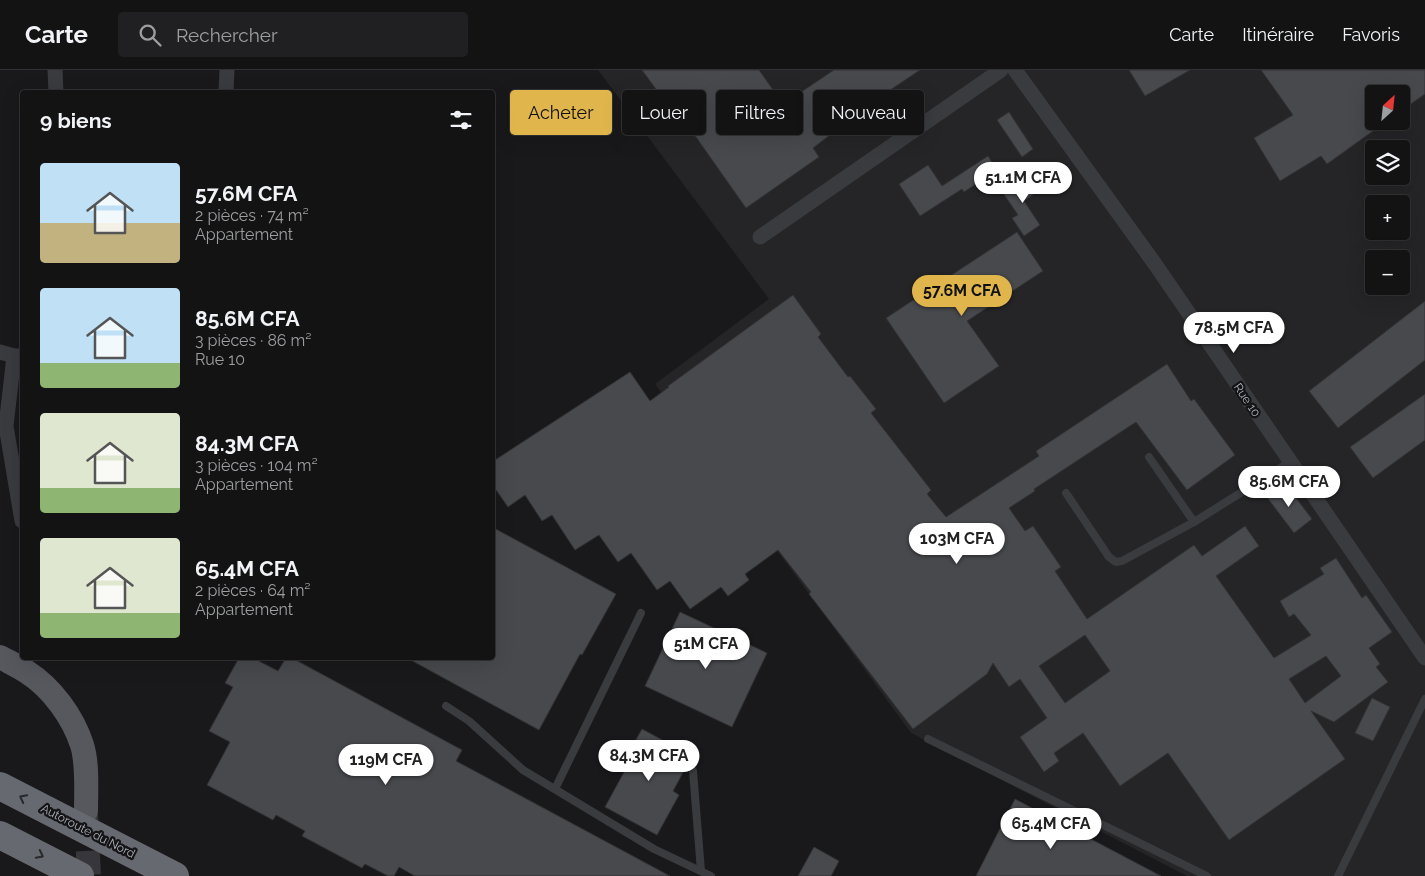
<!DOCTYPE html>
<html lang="fr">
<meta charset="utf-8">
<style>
body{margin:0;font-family:Raleway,sans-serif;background:#202022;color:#f1f3f6;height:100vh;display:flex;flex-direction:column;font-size:19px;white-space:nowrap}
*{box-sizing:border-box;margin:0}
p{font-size:16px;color:#9d9ea0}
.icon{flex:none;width:28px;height:28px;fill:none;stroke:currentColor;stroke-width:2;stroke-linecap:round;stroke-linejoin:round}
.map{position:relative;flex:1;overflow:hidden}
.sheet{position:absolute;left:20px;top:20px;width:475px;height:570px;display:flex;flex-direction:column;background:#131314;border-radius:5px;box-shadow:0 5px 20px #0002,0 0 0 1px #323234}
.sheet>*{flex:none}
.hud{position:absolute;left:510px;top:20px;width:475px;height:45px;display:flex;gap:10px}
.needle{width:32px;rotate:27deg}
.controls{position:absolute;left:1365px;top:15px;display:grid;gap:10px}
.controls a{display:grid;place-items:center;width:45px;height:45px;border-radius:5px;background:#131314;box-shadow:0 5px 20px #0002,0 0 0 1px #323234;font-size:25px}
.price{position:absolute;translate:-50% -42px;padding:0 11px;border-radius:18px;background:#fff;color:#222;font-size:16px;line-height:32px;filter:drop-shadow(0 1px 2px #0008)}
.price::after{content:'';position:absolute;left:50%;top:30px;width:15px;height:11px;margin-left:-8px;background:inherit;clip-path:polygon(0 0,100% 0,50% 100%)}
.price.active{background:#dfb54c;color:#111}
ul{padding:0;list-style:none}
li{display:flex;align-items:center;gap:15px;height:125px;padding:0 20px}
li span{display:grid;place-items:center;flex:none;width:140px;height:100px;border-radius:5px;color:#555}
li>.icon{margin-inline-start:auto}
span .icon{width:60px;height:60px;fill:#fffc;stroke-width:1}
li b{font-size:21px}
h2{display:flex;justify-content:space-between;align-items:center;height:60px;padding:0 20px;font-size:21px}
.pill{padding:0 18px;border-radius:5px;background:#131314;box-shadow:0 5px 20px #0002,0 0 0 1px #323234;font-size:18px;line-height:45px}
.pill.active{background:#dfb54c;color:#111}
header{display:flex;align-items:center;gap:30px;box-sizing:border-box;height:70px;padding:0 25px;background:#131314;border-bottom:1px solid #323234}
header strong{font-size:24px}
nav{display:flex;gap:28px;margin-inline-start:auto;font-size:18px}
.search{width:350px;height:45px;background:#202022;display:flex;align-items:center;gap:12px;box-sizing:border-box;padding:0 18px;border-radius:5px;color:#9d9ea0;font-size:19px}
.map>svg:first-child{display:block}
.built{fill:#252527;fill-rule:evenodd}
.building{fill:#48494d;stroke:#333336;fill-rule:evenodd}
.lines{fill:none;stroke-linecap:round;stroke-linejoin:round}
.primary-tunnel{stroke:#37373b;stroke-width:24;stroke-dasharray:24 12;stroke-linecap:butt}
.lane{stroke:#3a3b3f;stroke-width:8}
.street{stroke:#3a3b3f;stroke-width:15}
.primary{stroke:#56585e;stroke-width:24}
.highway{stroke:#676970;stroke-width:28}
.oneway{stroke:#29292c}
.labels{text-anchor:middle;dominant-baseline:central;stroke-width:4.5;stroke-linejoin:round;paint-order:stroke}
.street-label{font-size:12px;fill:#adb0b9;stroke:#141416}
</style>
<header>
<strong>Carte</strong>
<div class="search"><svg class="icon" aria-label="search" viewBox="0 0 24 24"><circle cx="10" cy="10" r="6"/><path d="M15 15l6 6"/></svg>Rechercher</div>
<nav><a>Carte</a><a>Itinéraire</a><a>Favoris</a></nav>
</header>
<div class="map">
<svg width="1425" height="806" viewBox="0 0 1425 806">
<rect width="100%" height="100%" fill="#19191b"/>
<!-- built -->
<path class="built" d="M598,0H1425V806H1187L911,663L655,314L769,229ZM1374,24H1401V51H1374ZM1374,79H1401V106H1374ZM1374,134H1401V161H1374ZM1374,189H1401V216H1374Z"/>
<!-- building -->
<g class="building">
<path d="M642,0H759L783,34L834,0H920L874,31L813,78L819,87L746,138L665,23L661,26Z"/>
<path d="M1129,0H1190L1145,26Z"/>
<path d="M1261,0H1425V24L1401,41V24H1374V51H1387L1327,94L1321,86L1280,111L1254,68L1293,45Z"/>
<path d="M1009,42L1033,79L1022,87L997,50Z"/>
<path d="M988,86L997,100L964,122L962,119L920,146L899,114L928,95L942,116Z"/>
<path d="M1031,104L1041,119L1024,131L1040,155L1024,166L1012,148L1018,145L1003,123Z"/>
<path d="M1017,162L1043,201L967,251L999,296L944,333L886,248Z"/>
<path d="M793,225L821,264L818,267L848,307L850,306L876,339L871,343L931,420L927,424L946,447L1039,386L1036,381L1167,294L1191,331L1194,329L1235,385L1187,420L1136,352L1034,419L1035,421L1009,438L1025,461L1033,456L1061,497L1055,501L1087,549L1194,475L1202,486L1245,456L1259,476L1216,506L1274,588L1311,565L1294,544L1289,547L1280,531L1324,504L1320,498L1336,488L1362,528L1366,525L1392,562L1369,578L1380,594L1376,597L1388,612L1334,652L1311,641L1345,689L1229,770L1168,683L1120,716L1083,663L1054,683L1059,691L1044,702L1020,667L1047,648L1020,609L1009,617L993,593L987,604L913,659L809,524L811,522L778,480L745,504L749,510L728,526L721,517L690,539L670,511L657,520L631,483L618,492L599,465L575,480L552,445L542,451L525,425L508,437L492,414V392L630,302L650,331L669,317L668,316ZM1085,565L1110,601L1065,633L1039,596ZM1326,586L1341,606L1305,633L1289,609Z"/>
<path d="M1425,231V290L1338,358L1309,321Z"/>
<path d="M1425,324V370L1373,408L1350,377Z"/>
<path d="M1284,412L1312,449L1294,463L1266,426Z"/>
<path d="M492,457L616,524L582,585L580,584L539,660L407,588H492Z"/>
<path d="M680,542L767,583L732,657L645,616Z"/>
<path d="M239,588H253L278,601L286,588H292L462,680L456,691L670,806H415L399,797L394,806H388L365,794L362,798L302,766L305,761L276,745L273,750L207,715L230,672L209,661L233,617L225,613Z"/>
<path d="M1372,628L1390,637L1373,671L1355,663Z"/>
<path d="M642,659L692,686L673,721L679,725L657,765L605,737L629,693L624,691Z"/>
<path d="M1015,729L1161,806H976Z"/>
<path d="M814,777L839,791L831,806H798Z"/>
</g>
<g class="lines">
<!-- primary-tunnel -->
<path class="primary-tunnel" d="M86,745L89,806"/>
<!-- lane -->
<g class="lane">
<path d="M1149,387L1194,452"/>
<path d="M1066,423L1109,487L1116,492L1122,491L1194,452L1290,392"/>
<path d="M446,636L469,651L523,700L654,779L711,806"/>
<path d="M928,669L1207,806"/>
<path d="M693,701L701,801"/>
<path d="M555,719L641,543"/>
<path d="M1338,806L1425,629"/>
</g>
<!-- street -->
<g class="street">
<path d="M55,0L56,22"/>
<path d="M1015,0L1155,194L1425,588"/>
<path d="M226,22L227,0"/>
<path d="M760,167L1001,0"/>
<path d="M0,282L14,286H22"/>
<path d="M14,286L6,356L22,451"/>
</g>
<!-- primary -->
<path class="primary" d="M0,587C9,592 18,596 27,602C52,618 73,647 82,675C88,694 86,721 86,741"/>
<!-- highway -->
<g class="highway">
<path d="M0,716L175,806"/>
<path d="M0,765L80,806"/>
</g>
</g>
<!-- one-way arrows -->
<defs><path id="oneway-chevron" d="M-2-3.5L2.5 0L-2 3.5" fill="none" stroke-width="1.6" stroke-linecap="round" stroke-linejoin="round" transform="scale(1.25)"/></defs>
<g class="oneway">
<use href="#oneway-chevron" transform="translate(23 728) rotate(-153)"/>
<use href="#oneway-chevron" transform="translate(40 785) rotate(27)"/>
</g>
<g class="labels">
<!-- street labels -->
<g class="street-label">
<text transform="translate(1247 330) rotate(56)">Rue 10</text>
<text transform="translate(88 761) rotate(27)">Autoroute du Nord</text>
</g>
</g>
</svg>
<div class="controls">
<a><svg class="needle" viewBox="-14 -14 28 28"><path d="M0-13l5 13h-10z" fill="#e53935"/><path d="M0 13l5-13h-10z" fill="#9d9ea0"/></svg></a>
<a><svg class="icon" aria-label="layers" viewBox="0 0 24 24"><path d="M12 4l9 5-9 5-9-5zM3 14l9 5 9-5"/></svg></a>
<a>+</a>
<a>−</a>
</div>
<b class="price" style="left:1023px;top:134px">51.1M CFA</b>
<b class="price active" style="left:962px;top:247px">57.6M CFA</b>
<b class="price" style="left:1234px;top:284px">78.5M CFA</b>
<b class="price" style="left:1289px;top:438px">85.6M CFA</b>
<b class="price" style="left:957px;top:495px">103M CFA</b>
<b class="price" style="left:706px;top:600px">51M CFA</b>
<b class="price" style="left:649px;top:712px">84.3M CFA</b>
<b class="price" style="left:386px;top:716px">119M CFA</b>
<b class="price" style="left:1051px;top:780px">65.4M CFA</b>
<div class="hud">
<a class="pill active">Acheter</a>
<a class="pill">Louer</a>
<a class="pill">Filtres</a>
<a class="pill">Nouveau</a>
</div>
<section class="sheet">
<h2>9 biens<svg class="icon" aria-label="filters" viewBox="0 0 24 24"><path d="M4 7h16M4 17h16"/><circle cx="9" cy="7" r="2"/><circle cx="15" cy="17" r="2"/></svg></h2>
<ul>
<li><span style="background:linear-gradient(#bfe0f5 60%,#c2b280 0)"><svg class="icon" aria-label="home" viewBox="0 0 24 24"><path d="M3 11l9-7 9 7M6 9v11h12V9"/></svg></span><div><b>57.6M CFA</b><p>2 pièces · 74 m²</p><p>Appartement</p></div></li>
<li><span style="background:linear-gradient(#bfe0f5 75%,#8fb573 0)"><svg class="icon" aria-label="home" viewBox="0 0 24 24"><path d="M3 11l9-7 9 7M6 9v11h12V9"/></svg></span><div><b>85.6M CFA</b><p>3 pièces · 86 m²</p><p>Rue 10</p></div></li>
<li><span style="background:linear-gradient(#dfe7d0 75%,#8fb573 0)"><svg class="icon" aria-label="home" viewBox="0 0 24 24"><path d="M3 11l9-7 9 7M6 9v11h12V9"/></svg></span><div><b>84.3M CFA</b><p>3 pièces · 104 m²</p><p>Appartement</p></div></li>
<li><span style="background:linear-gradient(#dfe7d0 75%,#8fb573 0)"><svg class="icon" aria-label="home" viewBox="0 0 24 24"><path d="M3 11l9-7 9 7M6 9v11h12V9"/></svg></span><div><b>65.4M CFA</b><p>2 pièces · 64 m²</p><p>Appartement</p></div></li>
</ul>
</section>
</div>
